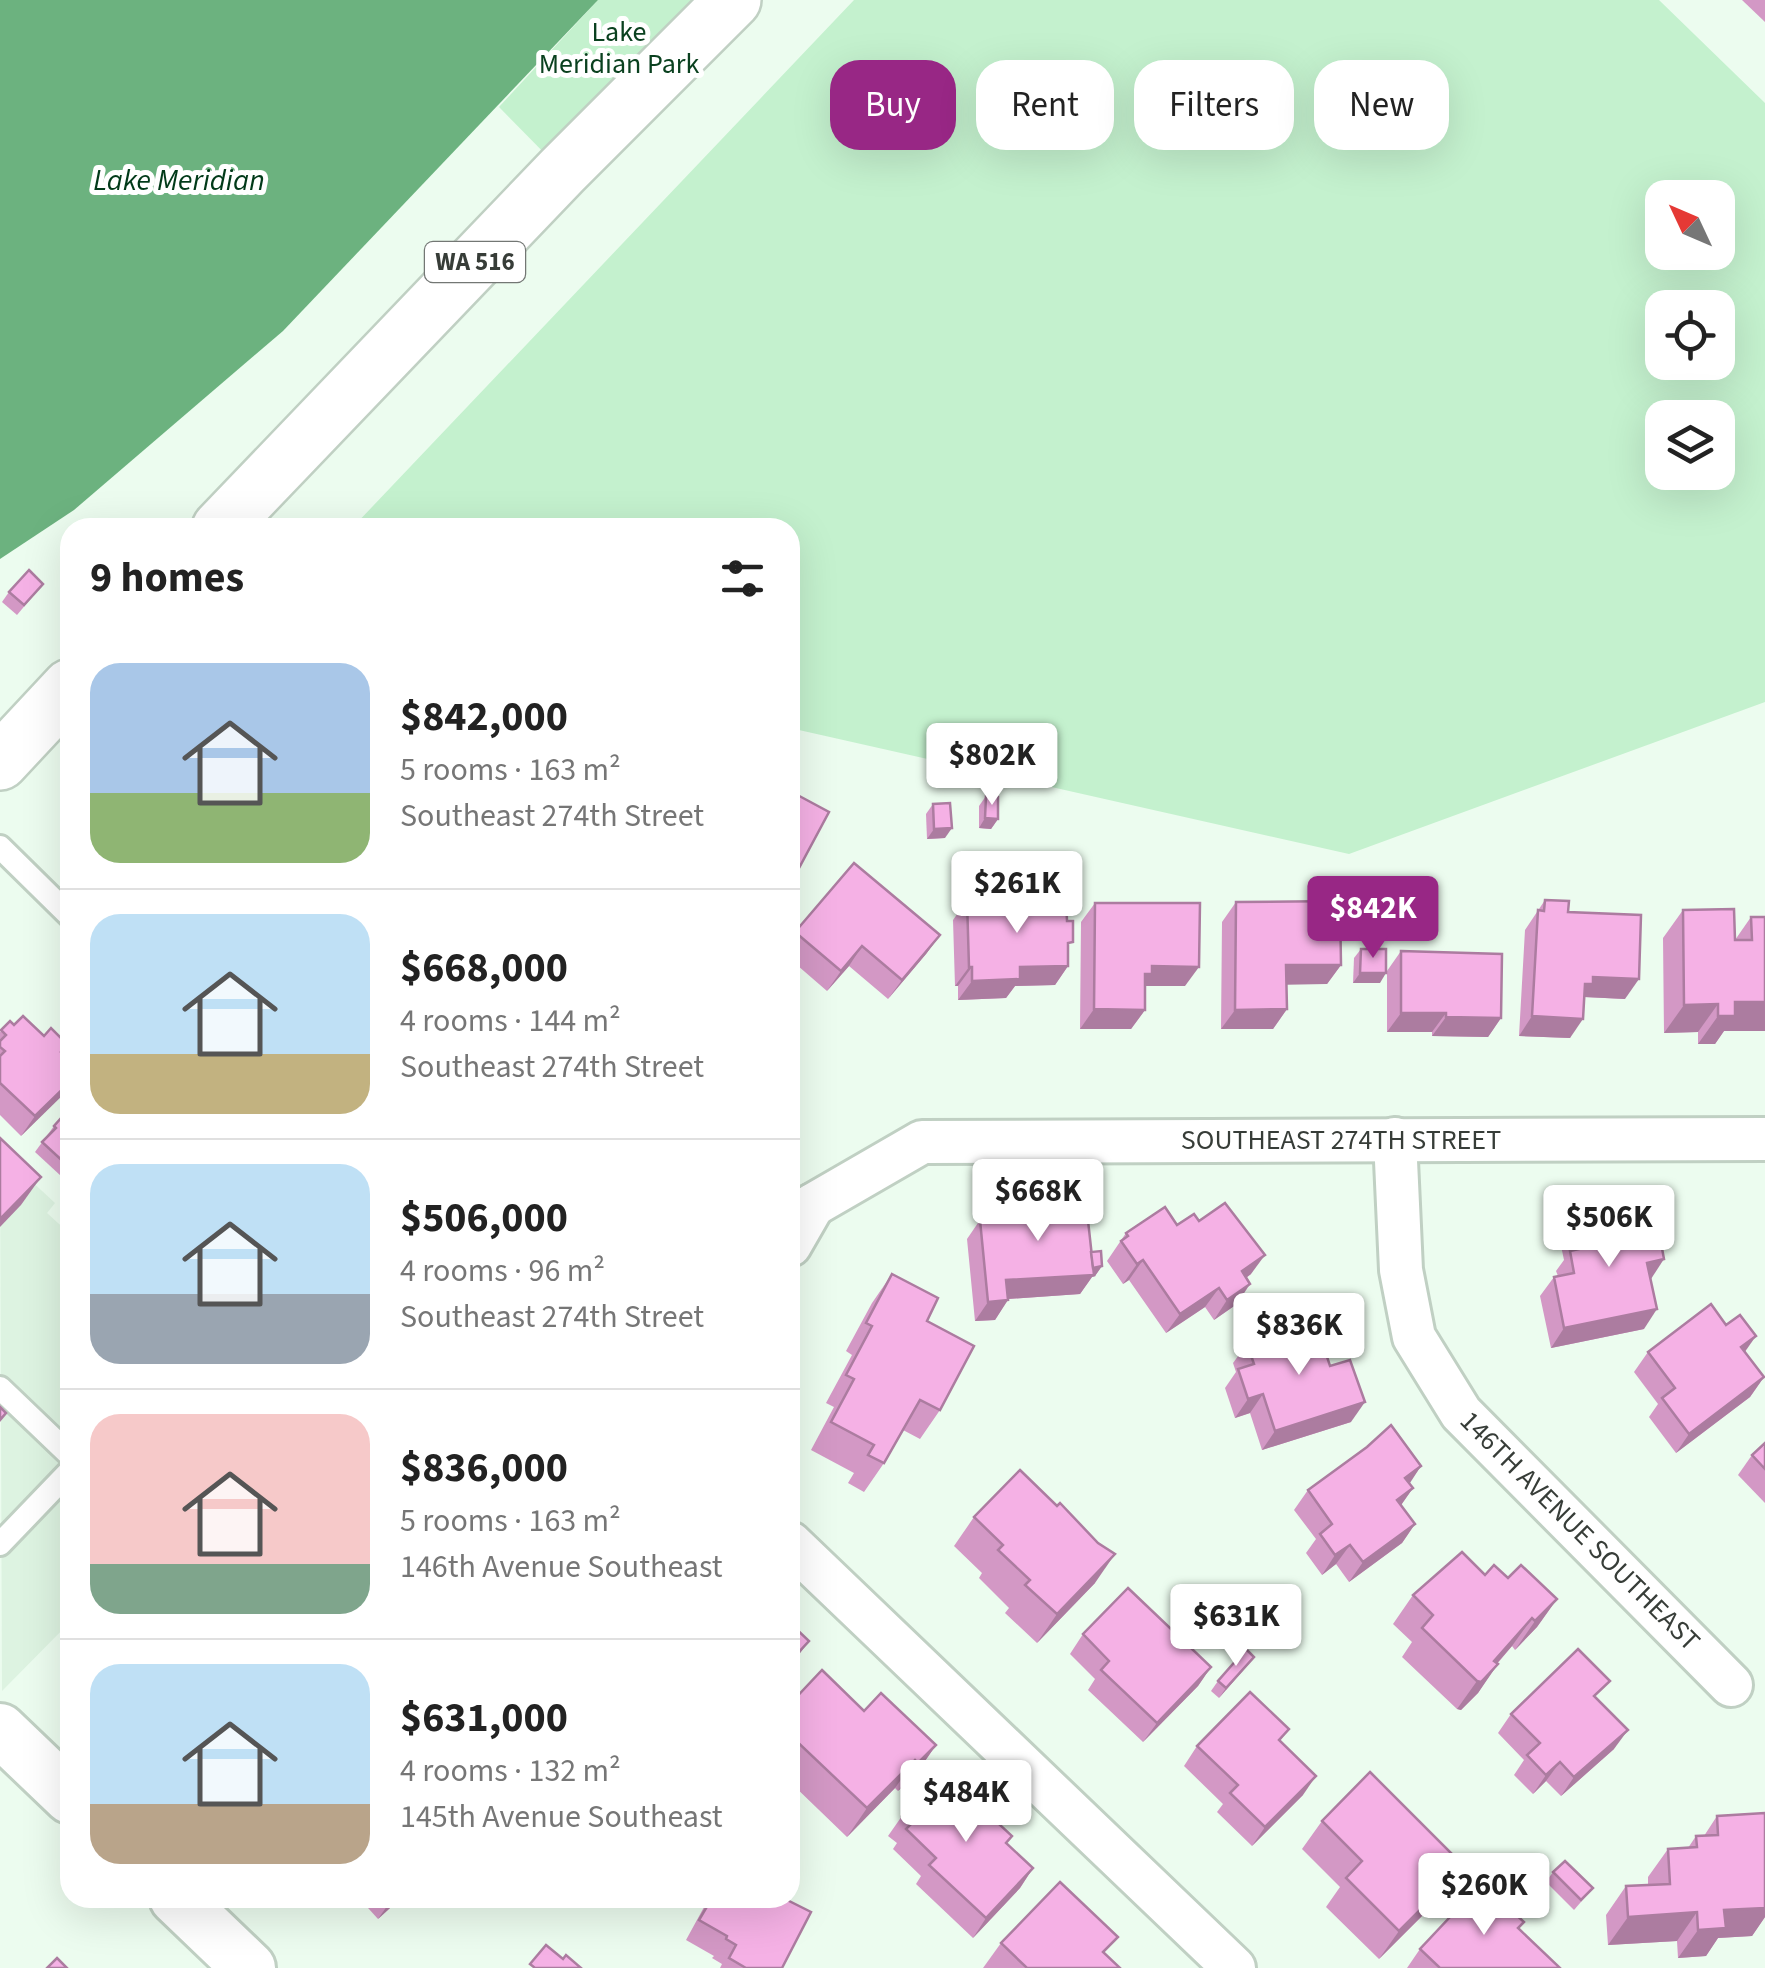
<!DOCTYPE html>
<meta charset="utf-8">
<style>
body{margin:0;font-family:"Source Sans 3",sans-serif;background:#f2f2f2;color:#222;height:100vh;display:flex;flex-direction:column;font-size:38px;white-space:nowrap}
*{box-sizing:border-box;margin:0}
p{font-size:32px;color:#767676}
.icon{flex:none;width:55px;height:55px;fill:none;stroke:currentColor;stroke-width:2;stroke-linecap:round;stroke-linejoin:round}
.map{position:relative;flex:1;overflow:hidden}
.panel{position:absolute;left:60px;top:518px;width:740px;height:1390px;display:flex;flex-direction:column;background:#fff;border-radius:30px;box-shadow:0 10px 40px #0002}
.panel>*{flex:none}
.banner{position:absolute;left:830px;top:60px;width:785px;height:90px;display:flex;gap:20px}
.needle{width:65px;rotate:314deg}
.buttons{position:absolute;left:1645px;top:180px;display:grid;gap:20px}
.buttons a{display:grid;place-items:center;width:90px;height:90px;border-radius:20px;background:#fff;box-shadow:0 10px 40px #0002;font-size:50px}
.price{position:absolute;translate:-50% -85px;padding:0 22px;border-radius:10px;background:#fff;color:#222;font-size:32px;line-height:65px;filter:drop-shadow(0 2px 5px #0008)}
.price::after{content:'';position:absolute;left:50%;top:60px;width:30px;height:22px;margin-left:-15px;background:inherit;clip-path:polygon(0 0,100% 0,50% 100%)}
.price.current{background:#982785;color:#fff}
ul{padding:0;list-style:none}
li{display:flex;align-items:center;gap:30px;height:250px;padding:0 30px}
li+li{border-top:2px solid #e0e0e0}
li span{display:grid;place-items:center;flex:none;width:280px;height:200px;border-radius:30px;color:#555}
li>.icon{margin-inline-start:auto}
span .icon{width:120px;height:120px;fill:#fffc;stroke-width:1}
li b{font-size:42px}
h2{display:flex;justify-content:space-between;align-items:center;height:120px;padding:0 30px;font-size:42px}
.pill{padding:0 35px;border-radius:30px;background:#fff;box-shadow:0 10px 40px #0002;font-size:35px;line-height:90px}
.pill.current{background:#982785;color:#fff}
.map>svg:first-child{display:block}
.built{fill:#ddf3e1}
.green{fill:#c4f1ce;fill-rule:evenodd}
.water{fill:#6cb27f}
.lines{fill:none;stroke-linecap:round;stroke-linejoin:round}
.service-casing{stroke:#c0d0c3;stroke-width:28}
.minor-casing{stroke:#c0d0c3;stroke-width:48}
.tertiary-casing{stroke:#c0d0c3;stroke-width:58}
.primary-casing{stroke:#c0d0c3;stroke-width:60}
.service{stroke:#fff;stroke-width:22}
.minor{stroke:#fff;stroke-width:42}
.tertiary{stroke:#fff;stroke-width:52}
.primary{stroke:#fff;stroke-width:55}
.wall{fill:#d398c5}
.shaded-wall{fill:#ac7ca0}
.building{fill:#f5b1e5;stroke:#ac7ca0;stroke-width:2.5}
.labels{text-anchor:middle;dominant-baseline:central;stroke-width:10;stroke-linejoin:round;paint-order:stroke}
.shield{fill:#fff;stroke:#737774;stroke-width:2.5}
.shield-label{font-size:25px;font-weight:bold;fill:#373d38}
.park-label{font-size:28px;fill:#0a411f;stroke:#fff}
.street-label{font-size:28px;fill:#373d38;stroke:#fff}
.water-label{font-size:30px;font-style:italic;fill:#013a19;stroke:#fff}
</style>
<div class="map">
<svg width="1765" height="1968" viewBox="0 0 1765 1968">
<rect width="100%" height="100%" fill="#ecfcef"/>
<!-- built -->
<path class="built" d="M0,1152L55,1203L47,1213L70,1234V1622L2,1691Z"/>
<!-- green -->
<g class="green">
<path d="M598,0H733L562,171L499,107Z"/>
<path d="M854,0H1659L1765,103V702L1349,854L790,728V528L353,527ZM1662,198H1718V252H1662ZM1662,308H1718V362H1662ZM1662,418H1718V472H1662Z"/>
</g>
<!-- water -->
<path class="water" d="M0,0H598L283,331L74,510L0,559Z"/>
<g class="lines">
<defs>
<g id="service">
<path d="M0,847L70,916"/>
<path d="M0,1388L70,1455"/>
<path d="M0,1544L70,1471"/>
</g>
<g id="minor">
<path d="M1395,1139L1401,1270L1414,1337L1461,1413L1731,1685"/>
<path d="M813,1205L922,1142L1765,1139"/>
<path d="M790,1245L813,1205"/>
<path d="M790,1543L1234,1968"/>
</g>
<g id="tertiary">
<path d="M0,1730L70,1797"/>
<path d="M176,1898L249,1968"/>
</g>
<g id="primary">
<path d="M220,528L562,171L733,0"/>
<path d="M0,762L70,687"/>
</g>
</defs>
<!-- service casing -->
<use href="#service" class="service-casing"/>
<!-- minor casing -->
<use href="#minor" class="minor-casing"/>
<!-- tertiary casing -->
<use href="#tertiary" class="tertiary-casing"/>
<!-- primary casing -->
<use href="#primary" class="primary-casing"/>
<!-- service -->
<use href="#service" class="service"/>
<!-- minor -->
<use href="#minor" class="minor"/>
<!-- tertiary -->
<use href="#tertiary" class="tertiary"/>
<!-- primary -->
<use href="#primary" class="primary"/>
</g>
<!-- wall -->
<g class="wall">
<path d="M1742,0H1765V22Z"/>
<path d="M43,584L17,615L2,602L9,592Z"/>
<path d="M790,791L799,868L790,882Z"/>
<path d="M986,796L998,819L991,829L979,828V806Z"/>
<path d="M933,804L945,838L927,839L926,814Z"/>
<path d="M967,900L1068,950V966L1055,985L1015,986L1006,998L958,1000V986H955L953,920Z"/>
<path d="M1545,900L1568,912L1625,999L1585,997L1570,1038L1519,1036L1525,930Z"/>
<path d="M1236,902L1341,965L1327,984H1286L1287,1009L1273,1029H1221L1222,922Z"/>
<path d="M1095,903L1185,986H1145V1010L1131,1029H1080L1081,922Z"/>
<path d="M1683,910L1735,940L1751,917H1765V1031H1724L1715,1044H1698V1032L1664,1033L1663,938Z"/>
<path d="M795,932L940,935L926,954L888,999L849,966L827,991L790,959V939Z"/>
<path d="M1361,949L1380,983H1353L1354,958Z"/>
<path d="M1401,951L1501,1018L1488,1037L1432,1036V1032H1387V971Z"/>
<path d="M10,1021L14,1025L68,1045L62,1054L70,1062V1086L21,1136L0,1115V1032Z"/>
<path d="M70,1108V1166L61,1176L35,1152L54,1126Z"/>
<path d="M1031,1198L1092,1252L1102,1266L1095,1276L1092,1277L1080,1294L1008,1299L995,1320L975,1321L967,1239L980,1220L1018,1216Z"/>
<path d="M1199,1221L1251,1274L1246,1278L1237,1304L1214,1320L1205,1307L1166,1333L1129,1280L1123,1284L1107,1261L1126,1233Z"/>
<path d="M1573,1222L1651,1279L1644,1329L1551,1348L1540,1296L1554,1277L1558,1276L1556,1271L1564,1260L1560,1241Z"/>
<path d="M892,1274L927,1321L940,1410L920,1439L903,1430L884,1463L864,1492L848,1483L854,1473L811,1450L834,1407L826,1403L852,1355L846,1351L872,1303Z"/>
<path d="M1247,1344L1330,1366L1351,1422L1262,1450L1250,1413L1235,1418L1225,1388L1236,1372L1233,1363Z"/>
<path d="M1648,1352H1745L1764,1377L1750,1397L1676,1453L1649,1417L1658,1404L1634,1372Z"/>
<path d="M1765,1443V1503L1738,1475L1752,1455Z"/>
<path d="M1421,1466L1409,1483L1413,1488L1401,1505L1415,1524L1402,1543L1349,1582L1336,1564L1322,1575L1306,1553L1316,1539L1294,1510L1308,1490Z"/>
<path d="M974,1517L1095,1583L1037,1643L1005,1613L1009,1608L979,1578L982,1573L954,1546Z"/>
<path d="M1485,1575L1508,1578L1557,1599L1537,1627L1515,1650L1512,1646L1497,1664L1478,1693L1461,1710L1457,1709L1402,1657L1412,1642L1393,1624L1413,1595Z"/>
<path d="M1083,1634L1211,1667L1198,1686L1143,1742L1088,1690L1095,1679L1070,1654Z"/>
<path d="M1254,1657L1219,1698L1211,1691L1218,1681Z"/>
<path d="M1597,1699L1614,1749L1561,1796L1546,1781L1533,1794L1514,1775L1524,1760L1498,1733L1511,1714Z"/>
<path d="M790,1704L864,1711L936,1745L916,1774L898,1791L895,1788L847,1837L790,1782Z"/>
<path d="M1289,1729L1280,1741L1303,1795L1252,1846L1217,1812L1223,1804L1184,1766L1197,1746Z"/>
<path d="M1765,1813V1917L1752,1936L1718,1938L1706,1956L1678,1958L1677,1941L1608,1945L1606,1915L1626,1886L1648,1885V1877L1668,1849L1688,1848L1696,1836H1704L1717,1816Z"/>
<path d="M902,1816L1007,1843L1033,1868L1020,1888L973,1938L916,1884L921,1876L893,1849L897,1843L888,1836Z"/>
<path d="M1322,1821L1464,1866L1444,1894L1379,1959L1326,1907L1340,1887L1302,1849Z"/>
<path d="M1553,1872L1593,1888L1574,1910L1546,1882Z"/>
<path d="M1475,1890L1524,1922L1519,1929L1560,1968H1407L1420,1949L1454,1913L1448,1908L1455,1898Z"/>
<path d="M359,1898H401L378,1919Z"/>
<path d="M709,1898H783L782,1968H720L722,1964L712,1958L714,1956L686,1940Z"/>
<path d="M1001,1943L1106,1954L1120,1968H983Z"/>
</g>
<!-- shaded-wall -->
<g class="shaded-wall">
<path d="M985,818L998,819L991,829L979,828Z"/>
<path d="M952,828L945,838L927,839L934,829Z"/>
<path d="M940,935L926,954L888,999L902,980Z"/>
<path d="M862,946L849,966L827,991L841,971Z"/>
<path d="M1286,965H1341L1327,984L1273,985Z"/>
<path d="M1068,966L1055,985L1015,986L1006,998L958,1000L972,981L1020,967Z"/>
<path d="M1152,966L1199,967L1185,986H1144L1145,974Z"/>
<path d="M969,967H972L958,986H955Z"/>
<path d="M1360,973H1386L1380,983H1353Z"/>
<path d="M1593,977L1639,979L1625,999L1584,997L1585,984Z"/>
<path d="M1735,1002H1765V1031H1724L1715,1044H1698L1718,1016Z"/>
<path d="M1718,1004L1698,1032L1664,1033L1684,1005Z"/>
<path d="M1094,1009L1145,1010L1131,1029H1080Z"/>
<path d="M1287,1009L1273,1029H1221L1235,1010Z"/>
<path d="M1401,1013H1446L1432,1032H1387Z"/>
<path d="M1532,1016L1583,1019L1570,1038L1519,1036Z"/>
<path d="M1446,1017L1501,1018L1488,1037L1432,1036Z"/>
<path d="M70,1082V1086L66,1092L21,1136L35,1116Z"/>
<path d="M41,1177L21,1205L0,1227V1219Z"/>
<path d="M1265,1255L1251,1274L1228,1291L1242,1271Z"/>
<path d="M1664,1259L1651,1279L1647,1263Z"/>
<path d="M1143,1260L1129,1280L1123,1284L1137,1264Z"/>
<path d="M1102,1266L1095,1276L1092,1277L1080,1294L993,1300L1006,1280Z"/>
<path d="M1250,1284L1237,1304L1214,1320L1227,1300Z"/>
<path d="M1219,1288L1205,1307L1166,1333L1180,1314Z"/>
<path d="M1008,1300L995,1320L975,1321L988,1302Z"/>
<path d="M1657,1309L1644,1329L1551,1348L1564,1328Z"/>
<path d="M1756,1336L1742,1356L1741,1347Z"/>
<path d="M1764,1377L1750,1397L1676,1453L1689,1434Z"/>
<path d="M1263,1394L1250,1413L1235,1418L1248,1399Z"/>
<path d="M1365,1402L1351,1422L1262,1450L1275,1431Z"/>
<path d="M1421,1466L1408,1486L1405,1478Z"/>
<path d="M1413,1488L1399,1508L1397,1500Z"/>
<path d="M1415,1524L1402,1543L1349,1582L1363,1562Z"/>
<path d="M1350,1545L1336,1564L1322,1575L1335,1555Z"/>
<path d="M1115,1554L1095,1583L1037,1643L1057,1614Z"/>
<path d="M1557,1599L1537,1627L1515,1650L1535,1621Z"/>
<path d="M1532,1618L1512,1646L1485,1677L1498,1664L1478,1693L1461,1710L1457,1709L1477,1681Z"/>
<path d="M809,1641L795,1660L790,1666L796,1655Z"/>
<path d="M1254,1657L1247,1666L1219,1698L1226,1688Z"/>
<path d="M1211,1667L1198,1686L1143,1742L1157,1723Z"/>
<path d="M1628,1730L1614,1749L1561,1796L1574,1777Z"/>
<path d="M936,1745L916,1774L898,1791L918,1763Z"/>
<path d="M915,1760L895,1788L847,1837L867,1808Z"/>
<path d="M1560,1762L1546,1781L1533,1794L1546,1775Z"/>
<path d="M1316,1776L1303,1795L1252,1846L1265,1827Z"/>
<path d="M1464,1866L1444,1894L1379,1959L1399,1931Z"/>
<path d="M1033,1868L1020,1888L973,1938L986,1918Z"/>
<path d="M394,1898H401L378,1919L392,1899Z"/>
<path d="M1765,1908V1917L1752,1936L1718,1938L1706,1956L1678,1958L1698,1930L1724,1910Z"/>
<path d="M1697,1912L1677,1941L1608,1945L1628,1917Z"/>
</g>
<!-- building -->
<g class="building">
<path d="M29,570L43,584L24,605L9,592Z"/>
<path d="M790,791L829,812L799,868L790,863Z"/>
<path d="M986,796L998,797V819L985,818Z"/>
<path d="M950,803L952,828L934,829L933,804Z"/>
<path d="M854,863L940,935L902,980L862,946L841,971L795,932Z"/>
<path d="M1066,898L1067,921H1073V942L1068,943V966L1020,967V979L972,981V967H969L967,900Z"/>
<path d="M1545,900L1569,901L1568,912L1641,915L1639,979L1593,977V984H1585L1583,1019L1532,1016L1538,910L1544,911Z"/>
<path d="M1340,901L1341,965H1286L1287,1009L1235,1010L1236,902Z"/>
<path d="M1095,903H1200L1199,967L1152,966V974H1145V1010L1094,1009Z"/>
<path d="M1734,909L1735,940H1752L1751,917H1765V1002H1735V1016H1718V1004L1684,1005L1683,910Z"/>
<path d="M1361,949H1386V973H1360Z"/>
<path d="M1401,951L1502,954L1501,1018L1446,1017V1013H1401Z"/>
<path d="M23,1016L44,1036L51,1028L68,1045L61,1052L70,1062V1082L35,1116L0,1083V1056L5,1051L0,1047V1041L6,1035L1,1030L10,1021L14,1025Z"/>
<path d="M70,1108V1163L68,1166L42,1142L56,1128L54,1126Z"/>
<path d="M0,1138L41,1177L0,1219Z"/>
<path d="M1085,1193L1094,1275L1006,1280L1008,1300L988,1302L980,1220L1033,1214L1031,1198Z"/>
<path d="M1225,1203L1265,1255L1242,1271L1250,1284L1227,1300L1219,1288L1180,1314L1143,1260L1137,1264L1121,1241L1128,1236L1126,1233L1165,1207L1177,1225L1194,1214L1199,1221Z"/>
<path d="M1637,1206L1643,1235L1659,1232L1664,1259L1647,1263L1657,1309L1564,1328L1554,1277L1574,1273L1570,1251L1579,1249L1573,1222Z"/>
<path d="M1101,1251L1102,1266L1093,1268L1091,1252Z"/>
<path d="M892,1274L938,1298L927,1321L974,1346L940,1410L920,1400L884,1463L868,1455L874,1445L831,1422L854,1379L846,1375L872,1326L866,1323Z"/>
<path d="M1711,1304L1726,1325L1740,1315L1756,1336L1741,1347L1764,1377L1689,1434L1662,1398L1675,1388L1648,1352Z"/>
<path d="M1316,1323L1330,1366L1350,1360L1365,1402L1275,1431L1263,1394L1248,1399L1238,1369L1254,1364L1247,1344Z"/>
<path d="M0,1407L6,1413L0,1420Z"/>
<path d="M1391,1425L1421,1466L1405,1478L1413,1488L1397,1500L1415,1524L1363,1562L1350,1545L1335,1555L1320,1534L1332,1524L1308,1490L1367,1447Z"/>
<path d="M1765,1443V1469L1752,1455Z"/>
<path d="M1020,1470L1057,1506L1060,1503L1098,1543L1115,1554L1057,1614L1025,1585L1030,1580L998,1550L1003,1545L974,1517Z"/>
<path d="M1462,1552L1485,1575L1494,1565L1508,1578L1521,1565L1557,1599L1535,1621L1532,1618L1494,1661L1498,1664L1481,1682L1477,1681L1422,1628L1433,1615L1413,1595Z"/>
<path d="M1128,1588L1211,1667L1157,1723L1101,1670L1109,1661L1083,1634Z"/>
<path d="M790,1623L809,1641L796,1655L793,1652L790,1656Z"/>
<path d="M1246,1649L1254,1657L1226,1688L1218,1681Z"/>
<path d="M1578,1649L1610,1681L1594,1696L1628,1730L1574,1777L1560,1762L1546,1775L1527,1755L1540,1743L1511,1714Z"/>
<path d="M822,1670L864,1711L881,1693L936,1745L918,1763L915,1760L867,1808L790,1735V1704Z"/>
<path d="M1250,1692L1289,1729L1279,1740L1316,1776L1265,1827L1230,1793L1238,1785L1197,1746Z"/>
<path d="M943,1772L1012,1836L1006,1843L1033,1868L986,1918L929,1865L936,1858L906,1829L911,1824L902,1816Z"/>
<path d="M1370,1772L1464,1866L1399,1931L1346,1878L1362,1861L1322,1821Z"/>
<path d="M1765,1813V1908L1724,1910L1726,1928L1698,1930L1697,1912L1628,1917L1626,1886L1670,1884L1668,1849L1697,1847L1696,1836L1718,1835L1717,1816Z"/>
<path d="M1565,1861L1593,1888L1581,1900L1553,1872Z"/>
<path d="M1060,1882L1118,1937L1103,1952L1120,1968H1027L1001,1943Z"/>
<path d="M1482,1883L1524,1922L1518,1928L1560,1968H1440L1420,1949Z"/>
<path d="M1468,1884L1475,1890L1462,1905L1455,1898Z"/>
<path d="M712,1898H783L811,1912L782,1968H746L729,1958L736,1945L726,1939L727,1936L699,1920Z"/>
<path d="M546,1945L563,1959L566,1955L581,1968H535L530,1964Z"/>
<path d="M57,1958L67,1968H47Z"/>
</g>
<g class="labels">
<!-- shield labels -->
<rect class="shield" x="425" y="242" width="100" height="40" rx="8"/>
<g class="shield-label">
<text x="475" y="262">WA 516</text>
</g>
<!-- park labels -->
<g class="park-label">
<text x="619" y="32">Lake<tspan x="619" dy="32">Meridian Park</tspan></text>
</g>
<!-- street labels -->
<g class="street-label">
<text x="1341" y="1140">SOUTHEAST 274TH STREET</text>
<text transform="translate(1580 1531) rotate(45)">146TH AVENUE SOUTHEAST</text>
</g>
<!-- water labels -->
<g class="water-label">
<text x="179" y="180">Lake Meridian</text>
</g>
</g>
</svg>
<div class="buttons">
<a><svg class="needle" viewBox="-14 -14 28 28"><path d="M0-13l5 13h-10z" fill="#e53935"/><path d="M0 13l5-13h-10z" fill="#767676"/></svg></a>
<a><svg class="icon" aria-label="locate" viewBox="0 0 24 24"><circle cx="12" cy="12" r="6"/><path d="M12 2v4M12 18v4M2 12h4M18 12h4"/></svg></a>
<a><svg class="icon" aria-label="layers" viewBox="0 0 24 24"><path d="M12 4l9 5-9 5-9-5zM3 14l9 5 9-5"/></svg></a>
</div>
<b class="price" style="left:992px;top:808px">$802K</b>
<b class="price" style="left:1017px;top:936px">$261K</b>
<b class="price current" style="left:1373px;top:961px">$842K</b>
<b class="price" style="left:1038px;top:1244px">$668K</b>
<b class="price" style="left:1609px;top:1270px">$506K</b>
<b class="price" style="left:1299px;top:1378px">$836K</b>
<b class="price" style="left:1236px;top:1669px">$631K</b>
<b class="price" style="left:966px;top:1845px">$484K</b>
<b class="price" style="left:1484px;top:1938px">$260K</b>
<div class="banner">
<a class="pill current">Buy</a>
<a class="pill">Rent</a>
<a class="pill">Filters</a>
<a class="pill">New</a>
</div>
<section class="panel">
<h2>9 homes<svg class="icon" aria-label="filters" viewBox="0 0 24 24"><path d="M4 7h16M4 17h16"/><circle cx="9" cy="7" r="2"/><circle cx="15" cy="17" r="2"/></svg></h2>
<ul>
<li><span style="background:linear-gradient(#a9c7e8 65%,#8fb573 0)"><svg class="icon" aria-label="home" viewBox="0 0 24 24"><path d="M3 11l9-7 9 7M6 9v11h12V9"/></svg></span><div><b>$842,000</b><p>5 rooms · 163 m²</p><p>Southeast 274th Street</p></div></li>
<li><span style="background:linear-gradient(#bfe0f5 70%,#c2b280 0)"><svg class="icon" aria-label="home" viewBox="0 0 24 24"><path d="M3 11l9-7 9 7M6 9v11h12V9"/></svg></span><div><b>$668,000</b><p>4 rooms · 144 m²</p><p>Southeast 274th Street</p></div></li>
<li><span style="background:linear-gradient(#bfe0f5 65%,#9aa5b1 0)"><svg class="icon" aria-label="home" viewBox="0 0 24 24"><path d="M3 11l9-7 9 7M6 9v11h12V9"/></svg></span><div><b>$506,000</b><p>4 rooms · 96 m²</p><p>Southeast 274th Street</p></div></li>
<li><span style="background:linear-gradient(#f6c9c9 75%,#7fa58c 0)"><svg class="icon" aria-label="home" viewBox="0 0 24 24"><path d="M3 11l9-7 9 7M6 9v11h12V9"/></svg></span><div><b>$836,000</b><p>5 rooms · 163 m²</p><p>146th Avenue Southeast</p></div></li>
<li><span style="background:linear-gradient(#bfe0f5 70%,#b9a48a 0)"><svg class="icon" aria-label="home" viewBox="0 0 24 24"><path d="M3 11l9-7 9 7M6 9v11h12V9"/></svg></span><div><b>$631,000</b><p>4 rooms · 132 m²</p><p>145th Avenue Southeast</p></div></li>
</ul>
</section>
</div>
